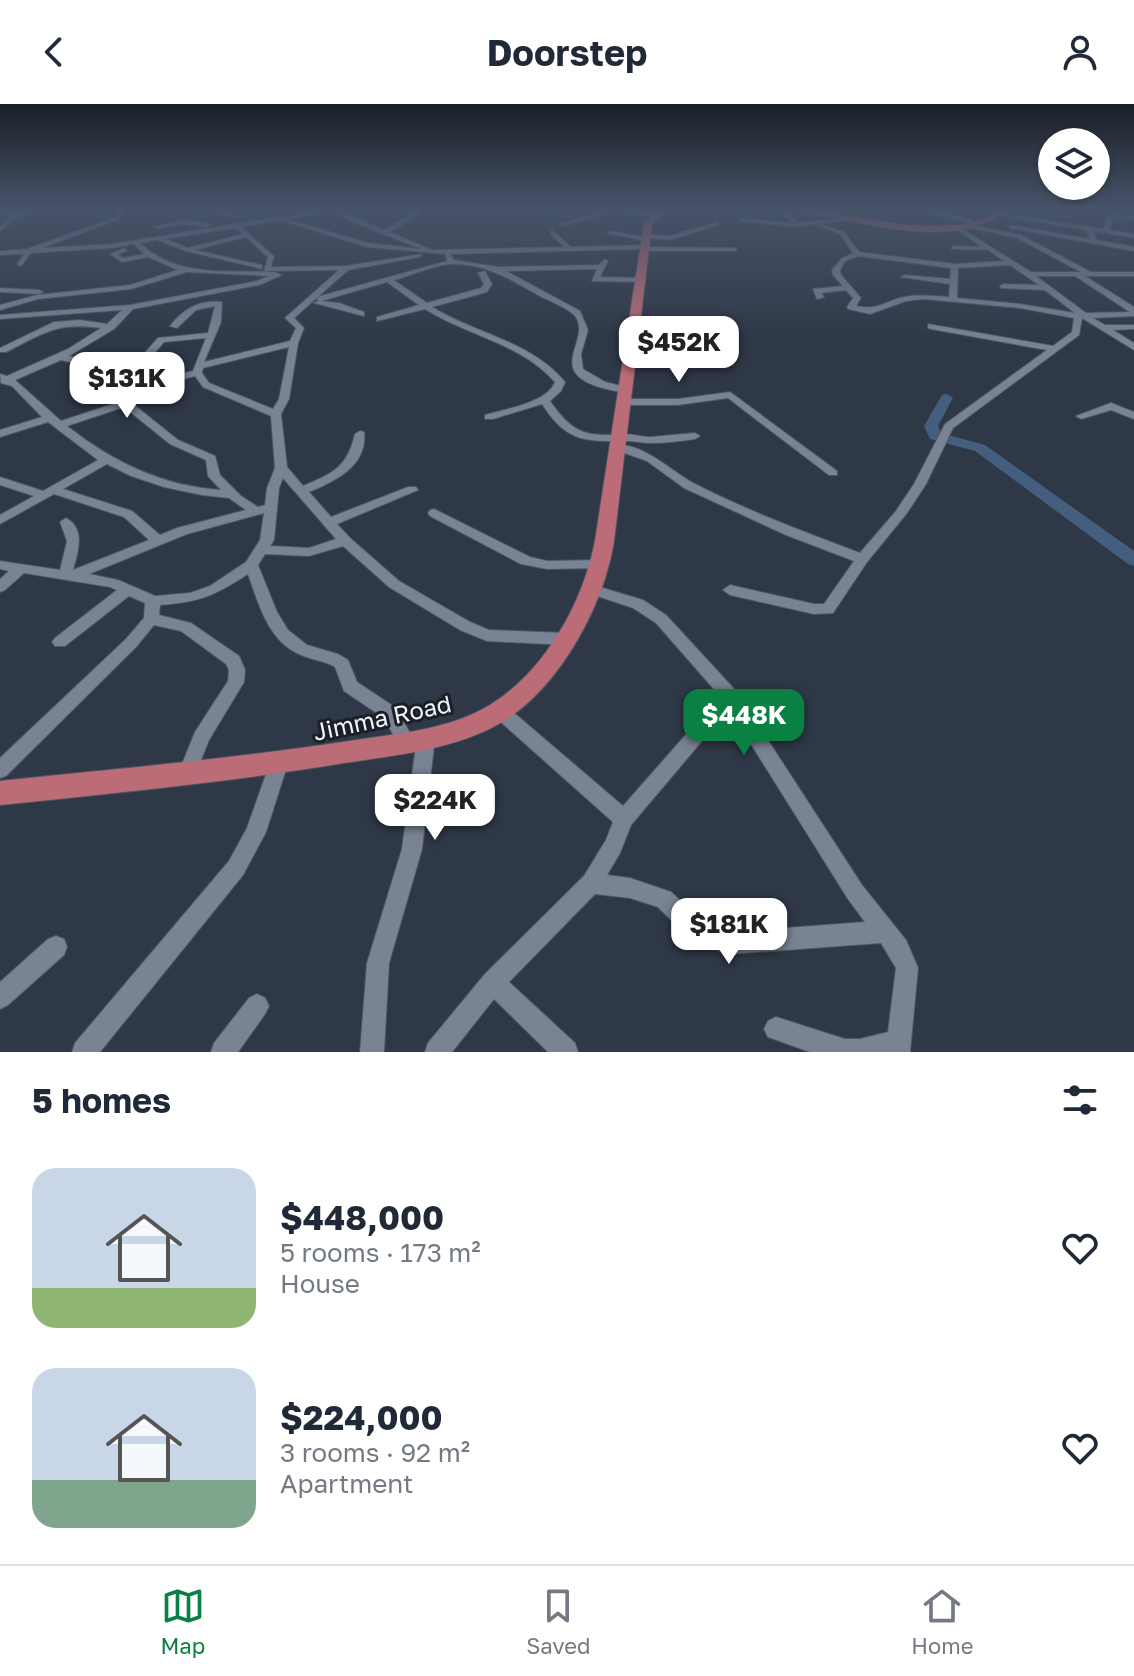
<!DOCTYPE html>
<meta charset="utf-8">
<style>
body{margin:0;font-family:"Golos Text",sans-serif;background:#f6f6f7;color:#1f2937;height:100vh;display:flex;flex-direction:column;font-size:30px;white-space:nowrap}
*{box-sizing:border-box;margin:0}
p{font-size:26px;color:#747a83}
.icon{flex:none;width:44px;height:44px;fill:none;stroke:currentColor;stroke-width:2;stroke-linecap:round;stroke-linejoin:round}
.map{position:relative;height:948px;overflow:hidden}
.panel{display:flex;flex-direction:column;background:#fff;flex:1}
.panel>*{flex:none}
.tools{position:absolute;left:1038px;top:24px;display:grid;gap:16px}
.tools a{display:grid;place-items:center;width:72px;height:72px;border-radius:50%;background:#fff;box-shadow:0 2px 6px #0004;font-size:40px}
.price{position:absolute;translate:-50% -68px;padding:0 18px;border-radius:16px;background:#fff;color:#222;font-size:26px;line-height:52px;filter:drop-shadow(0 2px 4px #0008)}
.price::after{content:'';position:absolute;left:50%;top:48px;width:24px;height:18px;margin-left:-12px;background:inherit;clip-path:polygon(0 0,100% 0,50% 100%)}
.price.selected{background:#0b8043;color:#fff}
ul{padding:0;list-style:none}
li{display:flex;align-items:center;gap:24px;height:200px;padding:0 32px}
li span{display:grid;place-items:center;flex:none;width:224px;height:160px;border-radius:24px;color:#555}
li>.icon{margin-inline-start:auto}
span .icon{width:96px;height:96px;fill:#fffc;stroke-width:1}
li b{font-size:34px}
h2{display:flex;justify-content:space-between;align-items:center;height:96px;padding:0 32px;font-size:34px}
header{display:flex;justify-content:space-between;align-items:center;height:104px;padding:0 32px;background:#fff;font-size:36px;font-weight:700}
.menu{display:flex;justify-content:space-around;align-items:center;height:112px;border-top:2px solid #e0e1e3;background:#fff;font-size:22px;color:#747a83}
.menu a{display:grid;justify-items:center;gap:4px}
.menu .selected{color:#0b8043}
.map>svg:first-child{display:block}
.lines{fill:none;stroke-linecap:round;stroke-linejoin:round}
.river{fill:#445e7d;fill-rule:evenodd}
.minor-casing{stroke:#4f5763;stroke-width:2}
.highway-casing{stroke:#4f5763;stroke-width:2}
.minor{fill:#798394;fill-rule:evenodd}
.highway{fill:#bc6c77;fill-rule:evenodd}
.labels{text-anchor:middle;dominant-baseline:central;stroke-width:6;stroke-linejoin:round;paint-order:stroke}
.street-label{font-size:24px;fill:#eff5fe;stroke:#1b1f26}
</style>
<header><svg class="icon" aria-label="back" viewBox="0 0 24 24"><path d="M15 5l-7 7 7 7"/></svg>Doorstep<svg class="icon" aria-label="person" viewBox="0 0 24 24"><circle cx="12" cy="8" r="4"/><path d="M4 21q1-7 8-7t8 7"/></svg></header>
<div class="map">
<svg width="1134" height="948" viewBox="0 0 1134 948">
<rect width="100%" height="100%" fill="#2f3847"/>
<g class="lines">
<!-- river -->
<path class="river" d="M947,290L953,294L938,322L941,329L985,341L1134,447V462L1128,460L975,347L930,335L924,322L942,291Z"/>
<defs>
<g id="minor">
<path d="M52,104L62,105L17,113L0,128V123L11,113L0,109V105L15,110Z"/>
<path d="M117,104H123L124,110L117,116L42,144L112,140L331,104H346L339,106L384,126L413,109L415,104H421L418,111L390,128L432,146L564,143L550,129L552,126L571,143L645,141L648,143L737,144L735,147H645L642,145L450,150L454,156L499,163L599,161L605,155L608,157L600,173L644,174V178H641L592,177L597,165L506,167L580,207L588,226L581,250L583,265L605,278L630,284V288L627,289C531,275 595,238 575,212C567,203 549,197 538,191C510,175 486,160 453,160C436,160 410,172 394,176L427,199L481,184L484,180L478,169L485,167L492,180L487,188L432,203C476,230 531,237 565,278L561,287L550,297C570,326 584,334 619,330C629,329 640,333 650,333C665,332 680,330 695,329L700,332L695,335C681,337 666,339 651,339C643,339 635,337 627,337C585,337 567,339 542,300L493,315H485V311C505,305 547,299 555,278C521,239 467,232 425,205L377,217V213L419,201L387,178L321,197L339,199L364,208V212L314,199L318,197L317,193L447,157L445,150L367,143L279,116L241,123L274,152L271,163L346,162L422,150L420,153L348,166L294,214L304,224L298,239L289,295L281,310L287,363L303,382C333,369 347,364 355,330L360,327L364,328C368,362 335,377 309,388L331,413L408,383H416L418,386L337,420L350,434L399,477L470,518L489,526L566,529L571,531L574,535L571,539L566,541L487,537L460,526L389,483L343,442L309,452L265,450L258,461L277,508L288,526L307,541L338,550L348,556L357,578L396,604L415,638L412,643L406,645L400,643L384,614L344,587L335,563C324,556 311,556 299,550C268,537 258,498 248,470C214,492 200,498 160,501L159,511L191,519L239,552L245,566L244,578L209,636L193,676L187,678L181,676L178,670L195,628L228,577L229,566L226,560L181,527L154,521L136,543L6,672L0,674V654L126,535L144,514L145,499L129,492L65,542H55L52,538L55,534L117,486L110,483L24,469L5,486L0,488V475L9,467L0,465V457L60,466L67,437L60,418L66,414C86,425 78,448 73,466L149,436L124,413L54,390L0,420V411L34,392L0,381V373L43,387L98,356L48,318L0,333V326L42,313L12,282L1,279L0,270L7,272L68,245L101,224C56,218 45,229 6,248H0V244L54,218L80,216L107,220L122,206L0,215V211L130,201L257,177L269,172L187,168L131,185L38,195L0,206V201L37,191L130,181L178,166L148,153L122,158L110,150L125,144L127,147L118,150L123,154L144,150L134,140L112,144L31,149L21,162L17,160L24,150L0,151V147L27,145L113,114L118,110ZM332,108L348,116L421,145L368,139L287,115ZM235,124L243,130L188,144L166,135ZM246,133L268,153L264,167L339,166L285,214L296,224L290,237L204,258L221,218L222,198C200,195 183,205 170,222L177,224L196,206L215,202L208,229L158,234L143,251L151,253L164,238L206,234L193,267C153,277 108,261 69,252L114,225L133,205L259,181L282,171L274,168C227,166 177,174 140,139L157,136L186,147L262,165V161L195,146ZM289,243L279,295L273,305L209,279L202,269L203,264ZM61,256L119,270L97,282L95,284L100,287L130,272L166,276L122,297L61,317L15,276ZM195,272L203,283L271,312L275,364L267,384L265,401L258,403L241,392L220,371L215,352L178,336L133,300L180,276ZM124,303L170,340L206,356L208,372L221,386C162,382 113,358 67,322ZM107,360L131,372L164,383L202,391L229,394L246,406L177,424L160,431L132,407L63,385ZM283,374L336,435L309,444L270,442L274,436L279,384ZM264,409L260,436L246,458L210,482L190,489L155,492L118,476L89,470L187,430Z"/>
<path d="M236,104H244L246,106L243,108Z"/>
<path d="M562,104H574L554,110L551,108Z"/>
<path d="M592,104H613L660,111L657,113L612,108L562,122L559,120L604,107Z"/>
<path d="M779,104H785L797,119L854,113L852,116L820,120L844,128L859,148L955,160L1004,157L988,146L951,145L953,142L982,143L954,124L956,121L1031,168H1081L1017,134L966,123L968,120L1021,131L1091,168H1134V172H1085L1134,203V212L1093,214L1105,221H1134V225L1113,226L1134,239V246L1082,214L1079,231L953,324L926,380L907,409L867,458L833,509L814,510L730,491L723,486L730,481L814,500H824L854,457L786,431L684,384L647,357L613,345V341C644,338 670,367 695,380C748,407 804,428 860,449L896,407L914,380L945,320L1047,246L931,225L928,224V220L1053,242L1072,228L1074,214L1020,204L924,195L906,197L870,210L848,205L847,203L853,194L846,186L821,189L824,193L817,195L813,185L843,182L833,171L832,166L841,155L853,149L840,130L815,120L795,123L740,117L743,115L790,119ZM858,152L951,164L950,175L905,171L901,173L950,180L949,193C934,192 919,190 904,193C885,197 877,207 856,202L861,194L841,171L840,166L845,157ZM1010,161L1039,181L1004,180L1000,182L1001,184L1045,186L1075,209L1020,200L957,194L958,164ZM1036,172H1075L1130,208L1086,209Z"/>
<path d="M922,104L971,115L974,117L971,119L917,107L887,105Z"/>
<path d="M1056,104H1065L1066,105L1063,107Z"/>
<path d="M215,105L233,110L234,111L231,113L213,108Z"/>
<path d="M999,109L1103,125L1108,110L1134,111V115L1113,113L1109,126L1134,130V134L1093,127L1097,136L1134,143V147L1009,124L1011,121L1090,135L1086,126L1001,112Z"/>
<path d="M181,116L208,119L211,121L208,123L181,120L157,125L154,123Z"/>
<path d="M717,118L719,121L670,136L649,134L646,137L607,129L610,127L643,133L646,130L670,132Z"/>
<path d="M0,184L39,186L43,188L39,190L0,188Z"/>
<path d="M730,288L837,367V371H829L728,294L678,301H625L620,298L625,295H678Z"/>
<path d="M1111,299L1134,308V315L1111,306L1081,315L1076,312Z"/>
<path d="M434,405L530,453L547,457L600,456L607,460L600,464L547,465L521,460L430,412L428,409L430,406Z"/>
<path d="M593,481L643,496L666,511L736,587L862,781L906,836L918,864L910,948H810L768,933L764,925L768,917L776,913L845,935H860L888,928L896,864L881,839L730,850L693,838L658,803L630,794L595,790L509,878L575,939L578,948H548L494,895L452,948H425L428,939L485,870L584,772L606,736L613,718L494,612L492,607L494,602L500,600L506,602L623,702L720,592L656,519L633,504L588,489L586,486ZM729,605L848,795L865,818L730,828L707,821L671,788L630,774L607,771L620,749L631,721Z"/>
<path d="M426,627L432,629L435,634L422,745L389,859L384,948H360L367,859L402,745L417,634L420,629Z"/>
<path d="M279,651L285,653L288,659L266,728L243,771L100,948H72L75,939L229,757L247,724L270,659L273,653Z"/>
<path d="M56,832L64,835L67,843L64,851L8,901L0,905V878L48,835Z"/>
<path d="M257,890L265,894L269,902L265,910L238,948H211L214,939L249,894Z"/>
</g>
<g id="highway">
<path d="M667,104H684L664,110L652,120L614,437C604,500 562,579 507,615C460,645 398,651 344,659C230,678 115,689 0,701V677C115,665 230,655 343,638C392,630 447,627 490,601C545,567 583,499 595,437L644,119L658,106Z"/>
<path d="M785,104C835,104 883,123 933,122C950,122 968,121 983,115C994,110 999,104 1011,104C961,143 891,125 834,114C818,111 799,111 785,104Z"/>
</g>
</defs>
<!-- minor casing -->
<use href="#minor" class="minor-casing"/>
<!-- highway casing -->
<use href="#highway" class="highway-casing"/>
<!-- minor -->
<use href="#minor" class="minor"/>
<!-- highway -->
<use href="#highway" class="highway"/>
</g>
<!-- sky -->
<linearGradient id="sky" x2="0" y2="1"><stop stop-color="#1a1f27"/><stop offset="0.44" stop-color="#475369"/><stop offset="1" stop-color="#475369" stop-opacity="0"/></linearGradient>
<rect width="1134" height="237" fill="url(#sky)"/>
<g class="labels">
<!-- street labels -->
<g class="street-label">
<text transform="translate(382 613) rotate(-12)">Jimma Road</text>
</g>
</g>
</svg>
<div class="tools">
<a><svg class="icon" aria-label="layers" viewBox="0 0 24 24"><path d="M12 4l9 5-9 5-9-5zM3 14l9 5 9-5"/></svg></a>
</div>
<b class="price" style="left:679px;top:280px">$452K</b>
<b class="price" style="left:127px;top:316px">$131K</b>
<b class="price selected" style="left:744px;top:653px">$448K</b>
<b class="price" style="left:435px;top:738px">$224K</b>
<b class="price" style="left:729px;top:862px">$181K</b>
</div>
<section class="panel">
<h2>5 homes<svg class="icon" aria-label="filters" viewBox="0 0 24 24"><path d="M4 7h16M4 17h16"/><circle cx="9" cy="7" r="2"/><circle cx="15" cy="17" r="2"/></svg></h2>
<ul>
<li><span style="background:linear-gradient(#c9d6e8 75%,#8fb573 0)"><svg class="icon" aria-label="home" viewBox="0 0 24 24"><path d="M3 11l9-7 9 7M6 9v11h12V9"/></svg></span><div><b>$448,000</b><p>5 rooms · 173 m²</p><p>House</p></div><svg class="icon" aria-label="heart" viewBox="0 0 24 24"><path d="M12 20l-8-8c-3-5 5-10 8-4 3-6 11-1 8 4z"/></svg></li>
<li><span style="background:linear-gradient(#c9d6e8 70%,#7fa58c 0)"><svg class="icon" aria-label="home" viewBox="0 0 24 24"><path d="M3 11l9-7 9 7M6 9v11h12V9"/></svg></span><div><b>$224,000</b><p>3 rooms · 92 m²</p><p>Apartment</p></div><svg class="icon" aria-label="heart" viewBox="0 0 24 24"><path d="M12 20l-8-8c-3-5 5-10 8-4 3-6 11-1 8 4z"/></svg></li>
</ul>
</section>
<nav class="menu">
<a class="selected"><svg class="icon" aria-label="map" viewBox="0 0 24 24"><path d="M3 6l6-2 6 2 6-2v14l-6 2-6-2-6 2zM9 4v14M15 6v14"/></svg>Map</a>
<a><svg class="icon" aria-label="saved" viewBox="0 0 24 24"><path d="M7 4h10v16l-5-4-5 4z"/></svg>Saved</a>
<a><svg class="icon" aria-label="home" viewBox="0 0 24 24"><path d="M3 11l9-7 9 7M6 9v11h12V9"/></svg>Home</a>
</nav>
